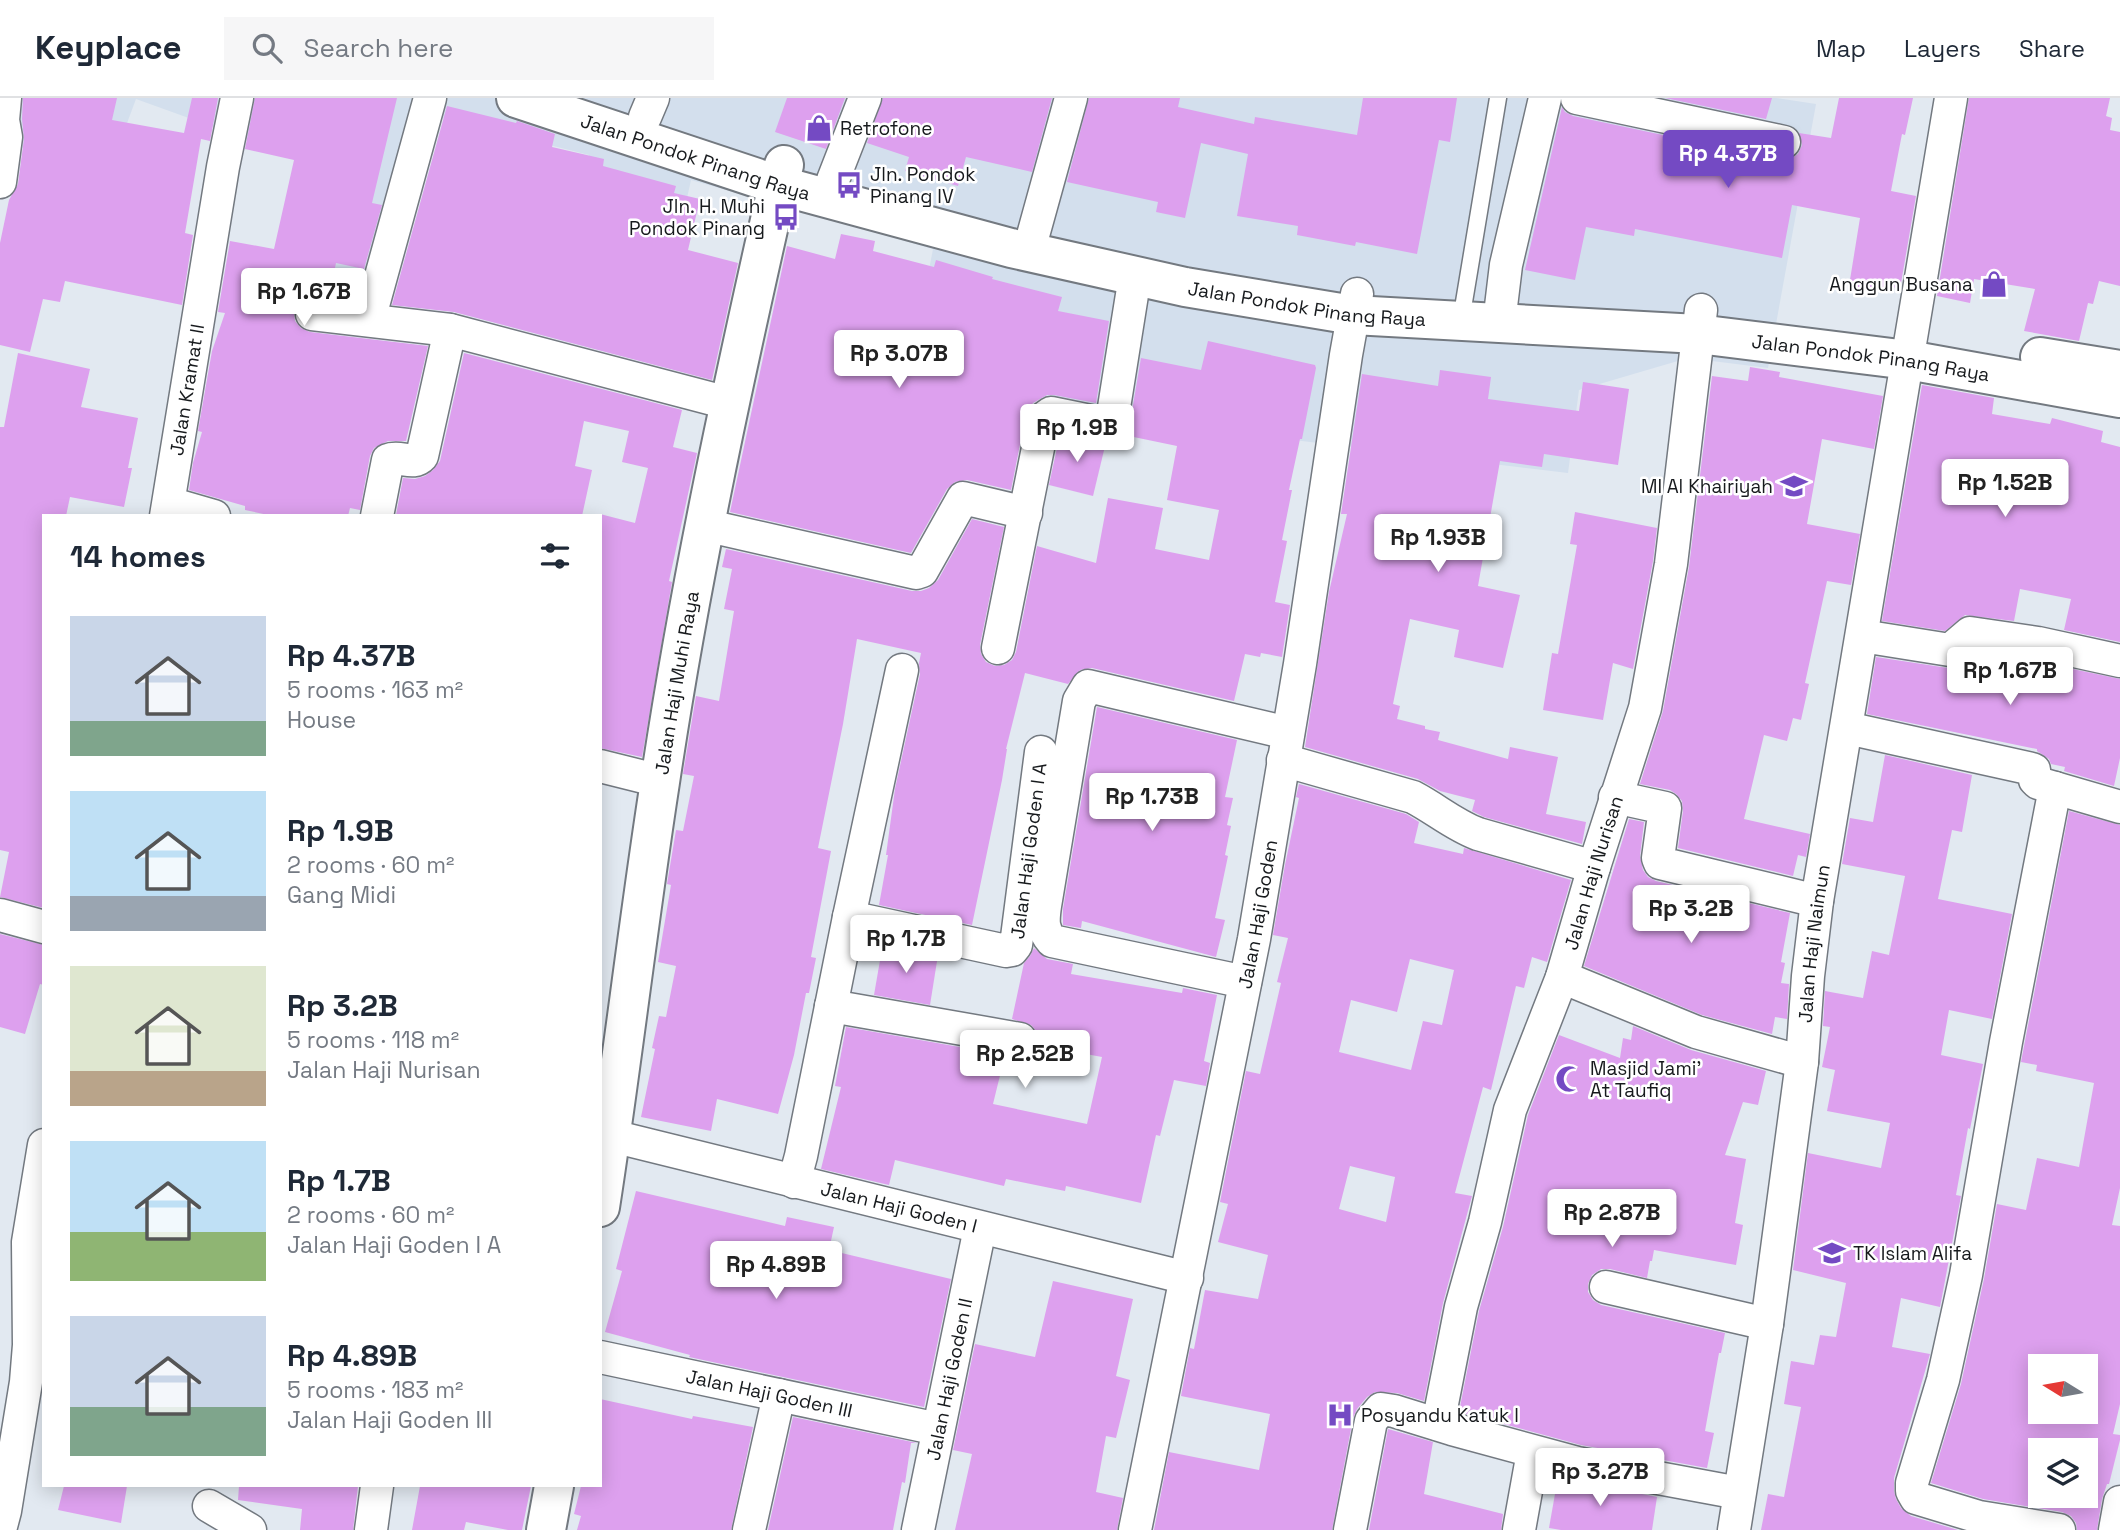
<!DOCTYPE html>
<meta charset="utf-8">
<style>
body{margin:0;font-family:"Space Grotesk",sans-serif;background:#f6f6f7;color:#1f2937;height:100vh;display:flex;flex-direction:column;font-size:26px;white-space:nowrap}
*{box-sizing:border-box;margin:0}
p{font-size:23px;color:#747a83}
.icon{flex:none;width:38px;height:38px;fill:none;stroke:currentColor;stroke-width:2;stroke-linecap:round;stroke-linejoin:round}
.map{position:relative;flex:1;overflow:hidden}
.side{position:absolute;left:42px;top:416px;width:560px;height:973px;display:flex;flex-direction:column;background:#fff;border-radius:0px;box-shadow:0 4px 18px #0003}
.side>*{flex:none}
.needle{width:46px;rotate:281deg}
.fabs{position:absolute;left:2028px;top:1256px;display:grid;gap:14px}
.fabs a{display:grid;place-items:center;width:70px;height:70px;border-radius:0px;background:#fff;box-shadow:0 4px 18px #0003;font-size:35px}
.price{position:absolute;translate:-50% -60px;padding:0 16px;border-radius:7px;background:#fff;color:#222;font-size:23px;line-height:46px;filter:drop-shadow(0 2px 4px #0008)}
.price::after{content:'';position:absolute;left:50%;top:42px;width:21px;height:16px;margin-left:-10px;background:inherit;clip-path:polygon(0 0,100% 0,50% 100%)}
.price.on{background:#744ac3;color:#fff}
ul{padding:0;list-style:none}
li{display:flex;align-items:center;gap:21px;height:175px;padding:0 28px}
li span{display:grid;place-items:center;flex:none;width:196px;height:140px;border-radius:0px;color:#555}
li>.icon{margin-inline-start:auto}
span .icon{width:84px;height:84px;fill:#fffc;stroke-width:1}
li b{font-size:30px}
h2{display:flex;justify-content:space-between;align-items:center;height:84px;padding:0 28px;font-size:30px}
header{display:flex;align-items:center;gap:42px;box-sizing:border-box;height:98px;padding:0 35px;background:#fff;border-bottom:2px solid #e0e1e3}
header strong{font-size:33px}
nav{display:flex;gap:38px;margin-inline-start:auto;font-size:24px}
.search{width:490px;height:63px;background:#f6f6f7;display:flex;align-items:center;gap:18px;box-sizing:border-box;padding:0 24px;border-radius:0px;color:#747a83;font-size:26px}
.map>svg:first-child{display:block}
.built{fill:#d3dfed}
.building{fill:#dda0ee;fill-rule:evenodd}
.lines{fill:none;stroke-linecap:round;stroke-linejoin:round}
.service-casing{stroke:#737980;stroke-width:19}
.minor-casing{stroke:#737980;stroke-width:35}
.tertiary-casing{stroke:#737980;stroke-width:42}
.secondary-casing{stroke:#737980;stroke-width:42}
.service{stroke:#fff;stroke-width:16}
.minor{stroke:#fff;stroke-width:32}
.tertiary{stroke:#fff;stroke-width:38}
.secondary{stroke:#fff;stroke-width:38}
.labels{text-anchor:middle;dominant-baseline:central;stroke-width:5;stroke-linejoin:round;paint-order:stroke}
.poi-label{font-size:19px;fill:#171a1d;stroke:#fff;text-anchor:start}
.street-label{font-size:19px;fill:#171a1d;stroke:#fff}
</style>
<header>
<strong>Keyplace</strong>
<div class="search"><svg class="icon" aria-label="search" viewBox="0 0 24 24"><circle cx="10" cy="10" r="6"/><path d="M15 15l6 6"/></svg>Search here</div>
<nav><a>Map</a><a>Layers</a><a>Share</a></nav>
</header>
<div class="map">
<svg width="2120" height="1432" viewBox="0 0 2120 1432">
<rect width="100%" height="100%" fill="#e2e9f1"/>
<!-- built -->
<path class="built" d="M0,0H1052L1059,2L1060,0H1776L1816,6L1768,270L1688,260L1579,292L1568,375L1277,340L909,276L933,151L691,82L664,204L571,184L589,57L419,14L370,182L296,157L311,64L136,1L108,76L0,43Z"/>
<!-- building -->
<g class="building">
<path d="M23,0H117L112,22L184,35L192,0H218L210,43L201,41L185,135L193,137L182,207L65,183L60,204L43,201L30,254L0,247V145L9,102L18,86L24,41L22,21Z"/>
<path d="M255,0H397L372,105L382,107L364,171L336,165L329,199H305L298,205L294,215L295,223L301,230L310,234L428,248L406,343H388L374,350L370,358L360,412L350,410L348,418H273L245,412V408L189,392L193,365L202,334L198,333L212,253L225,215L218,214L230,143L274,151L294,62L245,51Z"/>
<path d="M787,0H845L826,51L775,34Z"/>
<path d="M883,0H1052L1032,74L966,59L958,88L905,73L909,59L867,45Z"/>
<path d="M1089,0H1180L1178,9L1254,26L1255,19L1357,37L1363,0H1457L1450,44L1439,42L1417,156L1356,144L1355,148L1297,137L1298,128L1237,118L1248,56L1201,45L1185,120L1156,114L1158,104L1067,84Z"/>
<path d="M1665,0H1772L1766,21Z"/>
<path d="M1839,0H1913L1905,37L1902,36L1891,93L1916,98L1900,191L1892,189L1891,195L1849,188L1860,120L1792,107L1782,160L1635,131L1634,138L1586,129L1575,182L1525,172L1562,9L1565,14L1573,18L1781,62L1790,61L1798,56L1802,47L1799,35L1831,40Z"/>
<path d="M1969,0H2110L2106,18L2112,20L2110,32L2120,34V188L2099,183L2093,206L2088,205L2079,243L2024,233L2035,191L1974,181L1970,205L1937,198Z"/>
<path d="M447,8L516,25L517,23L555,36L552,49L604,61L603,68L676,88L674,95L700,101L688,152L738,165L712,282L454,214L392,207Z"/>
<path d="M841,136L875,143L873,153L934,169L936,162L993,179L992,181L1062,199L1058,213L1109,223L1096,305L1054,297H1047L1033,305L1026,316L1011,392L967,382L955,384L947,391L911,455L730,414L787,148L835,161Z"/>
<path d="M1208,243L1315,267L1316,270L1302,341H1300L1289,392H1292L1282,442L1287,443L1275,504L1290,507L1282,559L1261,555L1260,559L1245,556L1234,603L1092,570L1080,572L1068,586L1025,575L1006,651H1007L1002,682L972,827L879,807L888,757H886L895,691L920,576L919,565L921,555L857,541L843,626L818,750L831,753L811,859L816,860L809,895H806L794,957L778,1016L717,1001L711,1033L641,1019L655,951L652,950L659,918L666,919L676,868L658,864L671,787L667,786L676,732L683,733L694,678L683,676L696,598L719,603L734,513L724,511L732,471L722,469L726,451L912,493H921L929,490L938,482L972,421L1004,429L980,547L981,556L986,564L995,568L1004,567L1012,562L1016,554L1037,448L1096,465L1108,400L1163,410L1155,451L1209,462L1219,412L1167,402L1177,348L1124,337L1130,325L1141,260L1201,272Z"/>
<path d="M18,255L90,271L81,309L138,320L128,370H132L124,409L70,399L66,418H44V810L0,799L9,754L0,752V329H4Z"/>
<path d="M464,255L682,312L673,349L697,355L669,483L672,484L642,659L600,650V416L635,425L648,370L622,364L629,333L584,323L575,368L592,372L582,418L396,417L403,380L415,381L425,378L433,372L440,363Z"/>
<path d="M1750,269L1780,274L1779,279L1883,298L1874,351L1822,341L1807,426L1860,436L1851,487L1827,483L1805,585L1809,586L1801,622L1793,620L1787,643L1764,637L1744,721L1810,736L1806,759L1798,757L1793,778L1678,750L1683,713L1682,703L1676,696L1670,692L1640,686L1663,613L1689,469L1712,278L1748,283Z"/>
<path d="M1440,272L1491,279L1488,301L1579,313L1583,284L1629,291L1618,367L1544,356L1542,369L1500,363L1478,488L1520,497L1503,570L1454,559L1459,532L1410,521L1393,606L1400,608L1397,621L1425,628V631L1440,634L1438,642L1508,661L1510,649L1558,659L1546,716L1586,724L1582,746L1484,719L1472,713L1475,702L1440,693L1418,681L1305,649L1329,494L1347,416H1341L1362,276L1438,288Z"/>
<path d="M1922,287L1994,300L1992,316L2050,326L2052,320L2103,333L2101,344L2120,349V544L2064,532L2071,501L2020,491L2014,523L1965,517L1945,533L1882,523Z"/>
<path d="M1060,336L1106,344L1093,398L1049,387Z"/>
<path d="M1575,414L1657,430L1653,463L1633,571L1613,565L1603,622L1543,612L1552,555L1558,556L1577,447L1570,446Z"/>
<path d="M1976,554L2035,563L2120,581V660L2114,688L2064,673L2065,669L2051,666L2049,661L2037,653V651L1867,616L1876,559L1948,570L1961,566Z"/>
<path d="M1097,609L1237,642L1225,699L1233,700L1227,727L1231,728L1225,757L1228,758L1215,820L1225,822L1216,859L1082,823L1081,830L1063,827V811Z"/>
<path d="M1885,657L1972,677L1962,734L1952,732L1938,801L2012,816L1992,921L1949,912L1941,957L1983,966L1970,1031L1968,1030L1956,1097L1961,1098L1940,1209L1901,1200L1892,1249L1930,1256L1894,1380V1393L1896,1401L1901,1410L1911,1418L1958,1432H1761L1768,1396L1784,1399L1801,1309L1784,1306L1791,1263L1814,1267L1820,1237L1836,1239L1846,1185L1793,1172L1808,1055L1881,1070L1890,1025L1827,1013L1835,972L1822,969L1830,929L1823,928L1825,893L1863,900L1872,853L1889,857L1905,778L1842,766L1850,720L1873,724Z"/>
<path d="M1299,686L1406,716L1419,724L1414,745L1463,756L1464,750L1571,782L1547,864L1532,859L1524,890L1516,888L1491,992L1483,989L1455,1095L1472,1098L1443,1205L1424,1303L1397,1295L1375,1294L1367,1299L1357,1311L1353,1320L1332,1432H1154L1169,1354L1259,1372L1270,1316L1181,1298L1190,1250L1194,1251L1205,1192L1258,1201L1268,1157L1218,1144L1228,1106L1220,1104L1246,973L1260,976L1281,885L1277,884L1288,840L1273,837L1285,767L1299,700L1296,699ZM1410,861L1454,872L1442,927L1423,923L1411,972L1339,954L1351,902L1397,914ZM1350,1068L1395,1079L1386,1124L1339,1111Z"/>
<path d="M2069,713L2120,727V1090L2112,1127L2120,1128V1306L2113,1336L2120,1337V1342L2109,1386H2107L2102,1401L2097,1432H2077L2076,1425L2071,1418L2062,1414L1983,1401L1931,1385L1961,1286L1984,1181L1997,1106L2026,1112L2037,1060L2079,1069L2094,985L2036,973L2037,967L2021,964ZM2040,1269H2086V1314H2040ZM2040,1353H2086V1398H2040Z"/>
<path d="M1629,721L1644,724L1640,758L1643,772L1648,779L1656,783L1790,815L1781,864L1785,865L1781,885L1789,886L1787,921L1775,919L1772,936L1702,917L1584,868Z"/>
<path d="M0,836L44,847V887L40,886L25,936L0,929Z"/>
<path d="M883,845L938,857L930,907L874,897Z"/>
<path d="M1034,850L1047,861L1073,866L1071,876L1182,895L1183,890L1217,897L1204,963L1210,965L1206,988L1174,982L1160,1038L1156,1037L1141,1105L1066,1088L1065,1093L1006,1081L1004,1088L895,1062L889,1087L821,1071L841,989L835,988L846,929L1005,957L993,1006L1087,1026L1102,959L1059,951L1060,946L1038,942L1037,934L1031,927L1012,921L1024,865L1030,858Z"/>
<path d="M1633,928L1691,952L1766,973L1758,1007L1743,1004L1725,1057L1746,1061L1735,1125L1743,1127L1736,1167L1654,1152L1652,1163H1650L1647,1180L1610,1171H1601L1592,1177L1588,1186V1194L1593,1202L1601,1207L1725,1235L1721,1255H1719L1705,1333L1714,1335L1707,1370L1581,1347L1459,1314L1479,1213L1503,1129L1528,1017L1559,937L1620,960L1623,940L1631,942Z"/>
<path d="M636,1093L785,1128L787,1119L834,1129L829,1152L951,1181L924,1309L689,1259L690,1257L605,1234L622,1173L616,1171Z"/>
<path d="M1053,1183L1133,1201L1116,1278L1130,1282L1116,1340L1106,1338L1096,1394L1123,1400L1117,1432H955L972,1356L953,1352L975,1246L1035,1259Z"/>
<path d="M600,1301L692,1321L693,1318L753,1329L731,1432H577L581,1418L574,1416L581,1388H600Z"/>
<path d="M793,1319L917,1345H911L905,1385L902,1384L893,1432H768Z"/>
<path d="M1388,1331L1433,1344L1424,1396L1503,1416L1501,1432H1369Z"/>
<path d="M1558,1379L1657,1399L1652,1432H1561L1549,1430Z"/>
<path d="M64,1388H127L121,1425L58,1412Z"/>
<path d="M239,1388H358L353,1432H300L302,1411L238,1402Z"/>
<path d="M420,1388H531L522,1432H508L466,1424L464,1432H412Z"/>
</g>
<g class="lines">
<defs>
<path id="service" d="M1461,222L1498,0"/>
<g id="minor">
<path d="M1577,0L1784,44"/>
<path d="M645,19L653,0"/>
<path d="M833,82L865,0"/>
<path d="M0,84L6,39L3,22L5,0"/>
<path d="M1032,141L1071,0"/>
<path d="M312,216L450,232L728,305"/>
<path d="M369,222L430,0"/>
<path d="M1499,225L1506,167L1545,0"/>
<path d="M169,405L214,418"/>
<path id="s1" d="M166,418L223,69L237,0"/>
<path d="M377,418L388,362C400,357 413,368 422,358L450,232"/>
<path d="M704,427L916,475L922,473L963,400L1026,415"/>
<path d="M1862,538L1950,552L1970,535L2038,545L2120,563"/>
<path d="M998,550L1044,320L1051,315L1105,326H1110L1112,322L1135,178"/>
<path d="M1847,630L2032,671L2034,672L2035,682L2038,685L2120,709"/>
<path d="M1283,662L1413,699C1436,711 1454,727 1478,736L1594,769"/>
<path d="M600,668L660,683"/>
<path d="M2055,690L2006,944L1966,1177L1943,1282L1912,1385V1393L1916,1400L1979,1419L2059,1432"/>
<path d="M1615,699L1665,710L1658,760L1660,765L1817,803"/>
<path d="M0,817L44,829"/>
<path id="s2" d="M849,819L1006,853L1012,852L1016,847L1041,654"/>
<path d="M1562,879L1696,934L1802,964"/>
<path d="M1245,884L1052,843C1042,832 1043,822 1045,808L1079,603L1088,588L1288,635"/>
<path d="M831,908L1020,941"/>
<path id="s3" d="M600,1035L1187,1180"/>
<path d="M794,1084L801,1058L849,819L902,572"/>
<path d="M1606,1189L1767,1226"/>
<path id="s4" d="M600,1259L938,1331"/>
<path id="s5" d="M1438,1326L1461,1209L1485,1124L1510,1012L1562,879L1594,769L1645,610L1671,466L1701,212"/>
<path d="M209,1408L250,1432"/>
<path d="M0,1432L5,1413L26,1284L29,1247L28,1144L44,1047"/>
<path d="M371,1432L377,1388"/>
<path d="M749,1432L779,1297"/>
<path id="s6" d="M918,1432L980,1130"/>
<path id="s7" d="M1135,1432L1254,841L1300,566L1346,257L1357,196"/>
<path d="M1350,1432L1371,1323L1381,1311L1394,1313L1452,1331L1577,1365L1739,1395"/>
<path d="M1519,1432L1533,1354"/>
<path id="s8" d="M1734,1432L1767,1226L1802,964L1808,878L1817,803L1951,0"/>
<path d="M2115,1432L2120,1404"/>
</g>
<g id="tertiary">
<path id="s9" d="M600,1109C622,967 638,825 660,684C690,483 733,285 778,87L784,67"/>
<path d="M546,1432L554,1388"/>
</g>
<g id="secondary">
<path id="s10" d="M516,0L778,87L1011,150L1185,189L1353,217L1698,236L1908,262L2120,300"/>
<path d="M2040,259L2120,272"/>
</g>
</defs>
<!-- service casing -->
<use href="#service" class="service-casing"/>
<!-- minor casing -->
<use href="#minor" class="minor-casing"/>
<!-- tertiary casing -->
<use href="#tertiary" class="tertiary-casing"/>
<!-- secondary casing -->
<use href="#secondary" class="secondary-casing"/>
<!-- service -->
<use href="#service" class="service"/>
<!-- minor -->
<use href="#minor" class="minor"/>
<!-- tertiary -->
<use href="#tertiary" class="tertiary"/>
<!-- secondary -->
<use href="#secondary" class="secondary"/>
</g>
<!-- icons -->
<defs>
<symbol id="shop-bare" viewBox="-9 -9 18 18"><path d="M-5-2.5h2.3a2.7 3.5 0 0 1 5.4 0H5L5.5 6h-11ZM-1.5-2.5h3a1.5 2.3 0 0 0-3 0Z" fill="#744ac3" stroke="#fff" stroke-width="2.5" paint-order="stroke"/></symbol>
<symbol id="bus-bare" viewBox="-9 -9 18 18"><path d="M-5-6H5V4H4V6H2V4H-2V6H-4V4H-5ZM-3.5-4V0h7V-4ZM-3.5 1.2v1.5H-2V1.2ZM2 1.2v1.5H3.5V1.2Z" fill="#744ac3" stroke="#fff" stroke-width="2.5" paint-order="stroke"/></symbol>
<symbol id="school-bare" viewBox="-9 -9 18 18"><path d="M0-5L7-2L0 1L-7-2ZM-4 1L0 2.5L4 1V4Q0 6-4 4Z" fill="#744ac3" stroke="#fff" stroke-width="2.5" paint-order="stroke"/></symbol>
<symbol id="mosque-bare" viewBox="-9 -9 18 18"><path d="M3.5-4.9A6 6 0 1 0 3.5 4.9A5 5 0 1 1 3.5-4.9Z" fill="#744ac3" stroke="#fff" stroke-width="2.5" paint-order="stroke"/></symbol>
<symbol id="hospital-bare" viewBox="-9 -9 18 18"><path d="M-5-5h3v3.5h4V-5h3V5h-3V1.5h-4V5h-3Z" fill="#744ac3" stroke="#fff" stroke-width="2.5" paint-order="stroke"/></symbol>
</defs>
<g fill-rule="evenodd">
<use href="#shop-bare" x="800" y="11" width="38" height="38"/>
<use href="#bus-bare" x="830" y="68" width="38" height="38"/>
<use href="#bus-bare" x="767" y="100" width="38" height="38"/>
<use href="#shop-bare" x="1975" y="167" width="38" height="38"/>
<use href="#school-bare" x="1775" y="369" width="38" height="38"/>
<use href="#mosque-bare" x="1550" y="962" width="38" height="38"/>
<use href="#school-bare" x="1813" y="1136" width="38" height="38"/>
<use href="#hospital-bare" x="1321" y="1298" width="38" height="38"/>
</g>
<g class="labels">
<!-- poi labels -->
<g class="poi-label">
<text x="840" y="30">Retrofone</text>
<text x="870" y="76">Jln. Pondok<tspan x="870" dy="22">Pinang IV</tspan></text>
<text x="765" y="108" text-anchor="end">Jln. H. Muhi<tspan x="765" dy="22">Pondok Pinang</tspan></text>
<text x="1973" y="186" text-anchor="end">Anggun Busana</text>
<text x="1773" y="388" text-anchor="end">MI Al Khairiyah</text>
<text x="1590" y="970">Masjid Jami'<tspan x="1590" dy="22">At Taufiq</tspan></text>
<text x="1853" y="1155">TK Islam Alifa</text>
<text x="1361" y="1317">Posyandu Katuk I</text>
</g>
<!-- street labels -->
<g class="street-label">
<text stroke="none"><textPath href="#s10" startOffset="189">Jalan Pondok Pinang Raya</textPath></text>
<text stroke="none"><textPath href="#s10" startOffset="819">Jalan Pondok Pinang Raya</textPath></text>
<text stroke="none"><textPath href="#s10" startOffset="1386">Jalan Pondok Pinang Raya</textPath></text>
<text stroke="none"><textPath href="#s1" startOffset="128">Jalan Kramat II</textPath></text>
<text stroke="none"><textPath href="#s9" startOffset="530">Jalan Haji Muhi Raya</textPath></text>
<text stroke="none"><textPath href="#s2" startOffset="268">Jalan Haji Goden I A</textPath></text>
<text stroke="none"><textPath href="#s5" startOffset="574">Jalan Haji Nurisan</textPath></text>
<text stroke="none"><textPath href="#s7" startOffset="628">Jalan Haji Goden</textPath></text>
<text stroke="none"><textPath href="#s8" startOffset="592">Jalan Haji Naimun</textPath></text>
<text stroke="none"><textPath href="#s3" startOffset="308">Jalan Haji Goden I</textPath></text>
<text stroke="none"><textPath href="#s6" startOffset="154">Jalan Haji Goden II</textPath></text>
<text stroke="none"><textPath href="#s4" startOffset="173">Jalan Haji Goden III</textPath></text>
</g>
</g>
</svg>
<div class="fabs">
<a><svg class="needle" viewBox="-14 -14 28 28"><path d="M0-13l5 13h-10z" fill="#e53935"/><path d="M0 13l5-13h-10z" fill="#747a83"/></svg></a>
<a><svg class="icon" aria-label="layers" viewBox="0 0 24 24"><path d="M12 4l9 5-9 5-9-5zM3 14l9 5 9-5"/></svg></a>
</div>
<b class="price on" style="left:1728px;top:92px">Rp 4.37B</b>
<b class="price" style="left:304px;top:230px">Rp 1.67B</b>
<b class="price" style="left:899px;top:292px">Rp 3.07B</b>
<b class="price" style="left:1077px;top:366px">Rp 1.9B</b>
<b class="price" style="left:2005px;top:421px">Rp 1.52B</b>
<b class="price" style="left:1438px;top:476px">Rp 1.93B</b>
<b class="price" style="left:2010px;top:609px">Rp 1.67B</b>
<b class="price" style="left:1152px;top:735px">Rp 1.73B</b>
<b class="price" style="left:1691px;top:847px">Rp 3.2B</b>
<b class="price" style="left:906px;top:877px">Rp 1.7B</b>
<b class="price" style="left:1025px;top:992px">Rp 2.52B</b>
<b class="price" style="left:1612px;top:1151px">Rp 2.87B</b>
<b class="price" style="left:776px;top:1203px">Rp 4.89B</b>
<b class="price" style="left:1600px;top:1410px">Rp 3.27B</b>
<section class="side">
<h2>14 homes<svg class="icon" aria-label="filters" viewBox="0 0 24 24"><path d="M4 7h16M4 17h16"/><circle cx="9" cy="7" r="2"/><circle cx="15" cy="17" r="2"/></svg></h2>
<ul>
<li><span style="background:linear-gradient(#c9d6e8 75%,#7fa58c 0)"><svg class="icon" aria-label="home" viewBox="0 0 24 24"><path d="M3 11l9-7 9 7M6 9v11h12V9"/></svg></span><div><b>Rp 4.37B</b><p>5 rooms · 163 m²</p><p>House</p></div></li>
<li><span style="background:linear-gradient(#bfe0f5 75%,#9aa5b1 0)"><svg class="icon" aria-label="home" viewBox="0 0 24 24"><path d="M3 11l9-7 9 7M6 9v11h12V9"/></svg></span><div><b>Rp 1.9B</b><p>2 rooms · 60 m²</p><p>Gang Midi</p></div></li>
<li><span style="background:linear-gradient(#dfe7d0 75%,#b9a48a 0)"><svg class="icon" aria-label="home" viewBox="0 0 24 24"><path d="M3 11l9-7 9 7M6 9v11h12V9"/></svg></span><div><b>Rp 3.2B</b><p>5 rooms · 118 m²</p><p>Jalan Haji Nurisan</p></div></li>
<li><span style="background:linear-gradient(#bfe0f5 65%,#8fb573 0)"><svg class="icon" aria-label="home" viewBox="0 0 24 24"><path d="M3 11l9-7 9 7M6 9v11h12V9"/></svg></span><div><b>Rp 1.7B</b><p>2 rooms · 60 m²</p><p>Jalan Haji Goden I A</p></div></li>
<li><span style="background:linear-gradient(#c9d6e8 65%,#7fa58c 0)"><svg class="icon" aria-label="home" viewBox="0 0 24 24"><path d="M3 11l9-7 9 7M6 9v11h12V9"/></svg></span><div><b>Rp 4.89B</b><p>5 rooms · 183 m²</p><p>Jalan Haji Goden III</p></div></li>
</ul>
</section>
</div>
